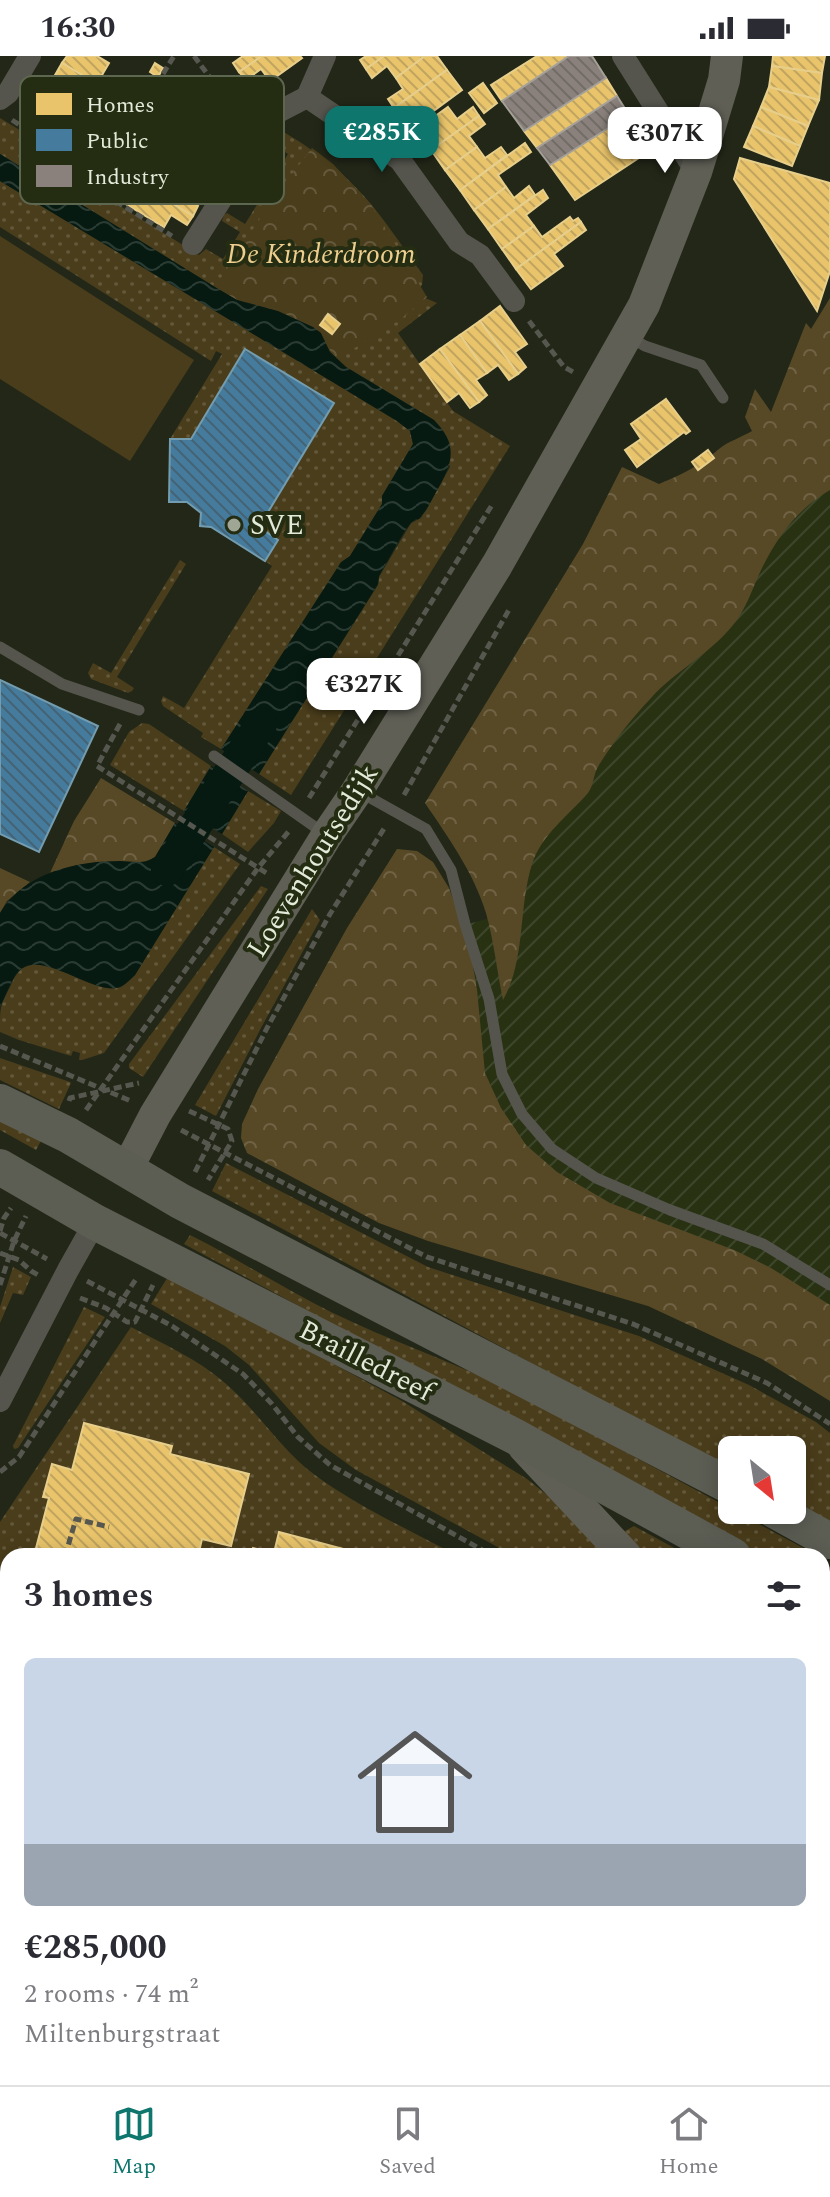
<!DOCTYPE html>
<meta charset="utf-8">
<style>
body{margin:0;font-family:Spectral,serif;background:#f7f7f7;color:#2b2b33;height:100vh;display:flex;flex-direction:column;font-size:30px;white-space:nowrap}
*{box-sizing:border-box;margin:0}
p{font-size:26px;color:#7c7c81}
.icon{flex:none;width:44px;height:44px;fill:none;stroke:currentColor;stroke-width:2;stroke-linecap:round;stroke-linejoin:round}
.map{position:relative;flex:1;overflow:hidden}
.sheet{position:absolute;left:0px;top:1492px;width:830px;height:538px;display:flex;flex-direction:column;background:#fff;border-radius:24px 24px 0 0;box-shadow:0 4px 20px #0003}
.sheet>*{flex:none}
.needle{width:52px;rotate:150deg}
.fabs{position:absolute;left:718px;top:1380px;display:grid;gap:16px}
.fabs a{display:grid;place-items:center;width:88px;height:88px;border-radius:12px;background:#fff;box-shadow:0 4px 20px #0003;font-size:40px}
.price{position:absolute;translate:-50% -68px;padding:0 18px;border-radius:16px;background:#fff;color:#222;font-size:26px;line-height:52px;filter:drop-shadow(0 2px 4px #0008)}
.price::after{content:'';position:absolute;left:50%;top:48px;width:24px;height:18px;margin-left:-12px;background:inherit;clip-path:polygon(0 0,100% 0,50% 100%)}
.price.on{background:#0f766e;color:#fff}
ul{padding:0;list-style:none}
li{display:grid;align-content:center;gap:16px;height:424px;padding:0 24px}
li span{display:grid;place-items:center;height:248px;border-radius:12px;color:#555}
li>.icon{margin-inline-start:auto}
span .icon{width:144px;height:144px;fill:#fffc;stroke-width:1}
li b{font-size:34px}
h2{display:flex;justify-content:space-between;align-items:center;height:96px;padding:0 24px;font-size:34px}
.status{display:flex;justify-content:space-between;align-items:center;height:56px;padding:0 40px;background:#fff;direction:ltr}
.status svg{height:22px;fill:currentColor}
.tab-bar{display:flex;justify-content:space-around;align-items:center;height:112px;border-top:2px solid #e1e1e2;background:#fff;font-size:22px;color:#7c7c81}
.tab-bar a{display:grid;justify-items:center;gap:4px}
.tab-bar .on{color:#0f766e}
.map>svg:first-child{display:block}
.industrial{fill:url(#industrial-furrows)}
.grass{fill:url(#grass-dots)}
.forest{fill:url(#forest-crowns)}
.park{fill:url(#park-crowns)}
.pitch{fill:#4a3d1b}
.water{fill:url(#water-waves)}
.homes{fill:url(#homes-back-hatch);stroke:#e7cf8b;stroke-width:2}
.public{fill:url(#public-back-hatch);stroke:#749caf;stroke-width:2}
.industry{fill:url(#industry-back-hatch);stroke:#a5a098;stroke-width:2}
.lines{fill:none;stroke-linecap:round;stroke-linejoin:round}
.canal{stroke:#061a11;stroke-width:32}
.path{stroke:#56574f;stroke-width:5;stroke-dasharray:8 4;stroke-linecap:butt}
.lane{stroke:#55554e;stroke-width:11}
.street{stroke:#55554e;stroke-width:22}
.secondary{stroke:#5f5f56;stroke-width:32}
.primary{stroke:#5c5d53;stroke-width:36}
.poi-dot{fill:#9fa695;stroke:#242d12;stroke-width:3}
.labels{text-anchor:middle;dominant-baseline:central;stroke-width:8;stroke-linejoin:round;paint-order:stroke}
.park-label{font-size:28px;font-style:italic;fill:#eece8e;stroke:#242d12}
.poi-label{font-size:28px;fill:#e3ead9;stroke:#242d12;text-anchor:start}
.street-label{font-size:28px;fill:#e3ead9;stroke:#242d12}
.key{fill:#242d12;stroke:#5d664e;stroke-width:2}
.key-label{font-size:22px;fill:#e3ead9}
</style>
<div class="status"><b>16:30</b><svg viewBox="0 0 49 12"><path d="M0 12V9h3v3zM5 12V6h3v6zM10 12V3h3v9zM15 12V0h3v12zM26 1h20v11H26zM47 4h2v5h-2z"/></svg></div>
<div class="map">
<svg width="830" height="2029" viewBox="0 0 830 2029">
<defs>
<pattern id="industrial-furrows" width="10" height="10" patternUnits="userSpaceOnUse" patternTransform="scale(2)"><rect width="10" height="10" fill="#283213"/><path d="M-1 1l2-2M0 10L10 0M9 11l2-2" fill="none" stroke="#3d462a"/></pattern>
<pattern id="grass-dots" width="8" height="8" patternUnits="userSpaceOnUse" patternTransform="scale(2)"><rect width="8" height="8" fill="#4a3d1b"/><path d="M2 2h.1M6 6h.1" fill="none" stroke="#64593c" stroke-width="1.8" stroke-linecap="round"/></pattern>
<pattern id="forest-crowns" width="20" height="18" patternUnits="userSpaceOnUse" patternTransform="scale(2)"><rect width="20" height="18" fill="#584926"/><path d="M2 6a3 3 0 1 1 6 0M12 15a3 3 0 1 1 6 0" fill="none" stroke="#706345"/></pattern>
<pattern id="park-crowns" width="20" height="18" patternUnits="userSpaceOnUse" patternTransform="scale(2)"><rect width="20" height="18" fill="#4a3d1b"/><path d="M2 6a3 3 0 1 1 6 0M12 15a3 3 0 1 1 6 0" fill="none" stroke="#64593c"/></pattern>
<pattern id="water-waves" width="16" height="10" patternUnits="userSpaceOnUse" patternTransform="scale(2)"><rect width="16" height="10" fill="#061a11"/><path d="M0 5q4-4 8 0t8 0" fill="none" stroke="#2a3b33"/></pattern>
<pattern id="homes-back-hatch" width="6" height="6" patternUnits="userSpaceOnUse" patternTransform="scale(2)"><rect width="6" height="6" fill="#e9c46a"/><path d="M-1 5l2 2M0 0l6 6M5-1l2 2" fill="none" stroke="#c0a460"/></pattern>
<pattern id="public-back-hatch" width="6" height="6" patternUnits="userSpaceOnUse" patternTransform="scale(2)"><rect width="6" height="6" fill="#457b9d"/><path d="M-1 5l2 2M0 0l6 6M5-1l2 2" fill="none" stroke="#456374"/></pattern>
<pattern id="industry-back-hatch" width="6" height="6" patternUnits="userSpaceOnUse" patternTransform="scale(2)"><rect width="6" height="6" fill="#8a817c"/><path d="M-1 5l2 2M0 0l6 6M5-1l2 2" fill="none" stroke="#726c67"/></pattern>
</defs>
<rect width="100%" height="100%" fill="#222718"/>
<!-- industrial -->
<path class="industrial" d="M830,252V1282L453,1090L452,872L487,863L809,337Z"/>
<!-- grass -->
<g class="grass">
<path d="M0,62L96,121L91,132L199,199L206,193L223,203L240,176L222,165L224,159L227,157L245,168L268,131L250,117L255,112L273,122L288,98L270,87L277,72C308,90 338,111 362,138C385,163 403,192 423,219L422,229L416,238L437,247L398,277L453,355L510,390L291,739L259,718L378,529L379,521L411,467L421,462L450,411L434,364L346,311L330,296L215,231L0,98Z"/>
<path d="M0,125L397,365L410,375L413,388L382,440V448L350,500L221,693L201,681L203,677L163,650L161,645L163,640L184,652L272,510L265,505L278,484L259,471L333,347L245,293L191,383H170L222,298L216,295L211,305L0,171Z"/>
<path d="M180,504L186,508L117,621L134,632L132,635L128,637L91,623L88,617L93,607L111,617Z"/>
<path d="M142,667L149,668L211,710L184,755L110,709L129,676Z"/>
<path d="M248,735L281,755L274,767L248,796L222,778Z"/>
<path d="M214,791L240,808L104,997L82,1004H79L80,997L73,995L71,1000L19,984L0,976C0,951 0,950 11,929C13,925 14,921 17,918C37,887 94,942 121,931C126,928 131,923 135,919Z"/>
<path d="M261,830L268,833L143,1021L129,1012V1008Z"/>
<path d="M312,853L320,864L261,972L216,1060L195,1049Z"/>
<path d="M0,1002L70,1026L71,1027L59,1053L0,1024Z"/>
<path d="M0,1062L42,1083L36,1094L0,1074Z"/>
<path d="M226,1107L428,1211L639,1280L749,1329L816,1366L830,1377V1467L792,1447V1394H732V1415L212,1135Z"/>
<path d="M190,1179C238,1203 283,1232 331,1256C390,1285 453,1306 513,1335L818,1500H762L184,1188Z"/>
<path d="M13,1211L31,1221L23,1239L13,1237L0,1267V1251Z"/>
<path d="M169,1219L402,1345L527,1423L579,1464L614,1500H514L356,1414L319,1387L249,1309L225,1290L151,1248Z"/>
<path d="M84,1251L105,1261L18,1392L14,1393L13,1390Z"/>
<path d="M131,1271C163,1288 198,1303 225,1327C258,1355 280,1393 315,1419C358,1451 410,1474 458,1500H366L279,1476L274,1497L254,1492L251,1500H198L202,1483L231,1490L249,1418L170,1398L84,1368L72,1414L52,1408L43,1440L49,1442L34,1500H8V1564L0,1562V1466Z"/>
<path d="M634,1470L689,1500H641L626,1483L625,1475Z"/>
<path d="M822,1572L830,1576V1604L822,1612Z"/>
<path d="M0,1588L8,1590V1650L0,1648Z"/>
<path d="M822,1913L828,1968V2029H802L801,2022H822Z"/>
<path d="M600,2022H639L637,2029H598Z"/>
<path d="M707,2022H774V2029H705Z"/>
</g>
<!-- forest -->
<g class="forest">
<path d="M830,242V434C799,452 779,478 763,510C753,530 747,552 733,569C710,598 675,615 651,642C632,662 613,686 599,709C593,718 594,729 588,737C568,760 542,778 532,808C518,853 526,903 503,944C497,916 494,885 486,857C474,817 448,781 425,747L583,488L622,411L659,428C681,419 701,409 719,393C727,386 742,381 752,375L745,361L755,333L771,356L806,267L811,273Z"/>
<path d="M101,722L175,767L155,801L146,806H104L77,809L50,817L74,765Z"/>
<path d="M397,793L417,795L433,806L449,832L469,886L477,934L485,1017L501,1052L526,1089L557,1116L610,1147L734,1194L771,1212L830,1249V1345L762,1303L648,1250L428,1185L379,1167L247,1097L241,1082L242,1068L258,1033L347,872Z"/>
<path d="M0,812L30,826L7,845L0,857Z"/>
</g>
<!-- park -->
<path class="park" d="M312,92L333,108L372,150L427,241L401,263L337,303L324,286L321,277L313,271L278,255L237,244L215,231L272,144Z"/>
<!-- pitch -->
<path class="pitch" d="M0,180L194,304L130,405L0,323Z"/>
<!-- water -->
<g class="water">
<path d="M0,98L215,231L237,244L278,255L313,271L321,277L330,296L346,311L434,364C460,390 452,409 435,438C431,445 428,453 422,459C415,468 421,459 412,466C404,473 386,509 379,520L378,528L259,718L221,693L341,506L350,500L382,448V440L413,388L410,375L397,365L0,125Z"/>
<path d="M211,710L248,735L222,778L184,755Z"/>
<path d="M175,767L214,791L135,919C128,925 123,932 114,932C89,935 38,892 18,916C12,922 5,942 0,950V857C24,817 75,805 120,805C133,805 143,809 155,801Z"/>
<path d="M639,2022H707L705,2029H637Z"/>
</g>
<!-- homes -->
<g class="homes">
<path d="M67,0H97L109,7L102,19L123,32L117,40L62,7Z"/>
<path d="M243,0H262L239,16L233,7Z"/>
<path d="M262,0H300L302,2L270,25L261,13L246,24L239,16Z"/>
<path d="M366,0H384L366,13L360,4Z"/>
<path d="M384,0H425L396,22L387,10L372,22L366,13Z"/>
<path d="M425,0H437L447,14L394,52L388,43L403,33L396,22Z"/>
<path d="M537,0H569L502,45L491,29Z"/>
<path d="M773,0H825L822,17L772,10Z"/>
<path d="M62,7L117,40L112,48L90,37L83,48L50,28Z"/>
<path d="M155,7L163,12L158,21L150,16Z"/>
<path d="M772,10L822,17L819,44L769,31Z"/>
<path d="M447,14L462,34L424,62L416,50L401,61L394,52Z"/>
<path d="M606,22L617,40L537,92L524,75Z"/>
<path d="M483,27L497,47L484,57L469,37Z"/>
<path d="M769,31L819,44L808,70L761,51Z"/>
<path d="M448,51L457,63L473,51L479,60L431,94L416,74Z"/>
<path d="M761,51L808,70L800,90L753,70Z"/>
<path d="M629,59L651,94L575,144L550,109Z"/>
<path d="M479,60L485,68L469,80L477,91L445,114L431,94Z"/>
<path d="M753,70L800,90L792,110L744,91Z"/>
<path d="M525,87L531,96L498,119L506,131L474,154L460,134Z"/>
<path d="M477,91L485,102L501,91L507,99L460,134L445,114Z"/>
<path d="M740,102L830,127V215L817,255L734,123Z"/>
<path d="M149,105L189,129L182,141L198,150L193,160L137,126Z"/>
<path d="M137,126L193,160L187,169L171,159L164,171L124,147Z"/>
<path d="M529,130L535,139L488,173L474,154L506,131L514,142Z"/>
<path d="M543,134L548,142L526,159L534,170L502,193L488,173Z"/>
<path d="M570,161L573,165L578,162L581,166L516,213L502,193L534,170L542,181Z"/>
<path d="M581,166L586,174L554,198L563,210L531,233L516,213Z"/>
<path d="M500,250L527,288L515,296L526,311L518,318L480,265Z"/>
<path d="M328,258L340,268L332,278L320,269Z"/>
<path d="M480,265L518,318L509,324L498,309L487,317L460,279Z"/>
<path d="M460,279L487,317L476,324L487,339L479,346L440,293Z"/>
<path d="M440,293L479,346L470,352L459,337L447,346L420,308Z"/>
<path d="M666,343L690,375L686,378L684,376L637,411L625,394L641,383L631,368Z"/>
<path d="M708,394L714,402L698,414L692,406Z"/>
<path d="M84,1367L172,1390L170,1398L249,1418L231,1490L202,1483L198,1500H34L49,1442L43,1441L52,1408L72,1414Z"/>
<path d="M279,1476L366,1499L251,1500L253,1492L274,1497Z"/>
<path d="M1,1739L8,1741V1783L0,1781Z"/>
<path d="M5,1828L8,1829V1856L0,1854V1845Z"/>
<path d="M0,1854L8,1856V1884L0,1882Z"/>
<path d="M0,1882L8,1884V1910L0,1908Z"/>
<path d="M0,1908L8,1910V1937L0,1935Z"/>
<path d="M0,1935L8,1937V1965L0,1963Z"/>
<path d="M0,1963L8,1965L4,1988L0,1987Z"/>
<path d="M91,2022H119L117,2029H96L90,2027Z"/>
<path d="M119,2022H145L143,2029H117Z"/>
<path d="M145,2022H172L171,2029H143Z"/>
<path d="M172,2022H200L198,2029H171Z"/>
<path d="M200,2022H226L224,2029H198Z"/>
<path d="M226,2022H227L252,2029H224Z"/>
<path d="M487,2022H527L525,2029H485Z"/>
</g>
<!-- public -->
<g class="public">
<path d="M245,293L334,347L259,471L278,484L265,505L211,471L200,470L201,457L187,446H169L170,383H191Z"/>
<path d="M0,624L98,670L39,796L0,778Z"/>
</g>
<!-- industry -->
<g class="industry">
<path d="M569,0H592L606,22L524,75L502,45Z"/>
<path d="M617,40L629,59L550,109L537,92Z"/>
<path d="M346,2022H373L371,2029H361L345,2025Z"/>
<path d="M413,2022H434L440,2024L439,2029H411Z"/>
</g>
<g class="lines">
<!-- canal -->
<path class="canal" d="M167,814L261,668"/>
<!-- path -->
<g class="path">
<path d="M194,0L211,23L251,48"/>
<path d="M12,64L100,120L93,131L172,180"/>
<path d="M100,120L174,0"/>
<path d="M529,265L564,311L575,317"/>
<path d="M120,668L97,710L268,818"/>
<path d="M404,739L510,552"/>
<path d="M309,742L492,449"/>
<path d="M0,990L131,1045"/>
<path d="M69,1045L70,1042L139,1027"/>
<path d="M86,1054L258,812L289,775"/>
<path d="M189,1055L228,1073L232,1085L208,1124"/>
<path d="M181,1074L427,1201L633,1268L767,1327L830,1368"/>
<path d="M195,1116L267,972L330,858L385,771"/>
<path d="M0,1175L4,1162L11,1152"/>
<path d="M0,1177L47,1203"/>
<path d="M0,1197L19,1204L31,1215L40,1220"/>
<path d="M87,1225L172,1270L243,1318L272,1348L298,1381L330,1409L493,1500"/>
<path d="M0,1229L14,1185L26,1160"/>
<path d="M80,1242L106,1252L127,1266H135L153,1229"/>
<path d="M0,1416L19,1401L136,1223"/>
<path d="M65,1500L76,1463L109,1471"/>
<path d="M822,1704L830,1702"/>
<path d="M822,1721L830,1719"/>
<path d="M0,1823L8,1825"/>
<path d="M792,2022V2029"/>
<path d="M441,2029L443,2022"/>
</g>
<!-- lane -->
<g class="lane">
<path d="M631,282L645,290L701,309L723,342"/>
<path d="M0,591L62,628L139,654"/>
<path d="M214,700L325,778"/>
<path d="M358,735L426,773L451,814L465,868L489,943L502,1018L522,1058L552,1093L596,1122L670,1154L763,1188L830,1229"/>
</g>
<!-- street -->
<g class="street">
<path d="M325,0L307,41L400,104L459,186L480,199L514,245"/>
<path d="M623,0L696,116"/>
<path d="M0,43L8,37L30,0"/>
<path d="M193,188L273,61L280,55L307,41"/>
<path d="M0,1345L68,1214L95,1166"/>
<path d="M0,1689L8,1691"/>
<path d="M42,2029L44,2022"/>
<path d="M574,2029L576,2022"/>
</g>
<!-- secondary -->
<g class="secondary">
<path d="M127,1113L155,1059L327,779L357,735L497,509L644,249L696,116L724,24L727,0"/>
<path d="M524,1391L626,1500"/>
<path d="M822,1644L830,1632"/>
<path d="M822,1812L830,1844"/>
</g>
<!-- primary -->
<g class="primary">
<path d="M0,1046L68,1079L180,1145L732,1431"/>
<path d="M0,1111L95,1166L514,1380L733,1500"/>
<path d="M774,1454L830,1485"/>
<path d="M822,1549L830,1553"/>
</g>
</g>
<!-- markers -->
<circle class="poi-dot" cx="234" cy="469" r="8"/>
<g class="labels">
<!-- park labels -->
<g class="park-label">
<text x="321" y="198">De Kinderdroom</text>
</g>
<!-- poi labels -->
<g class="poi-label">
<text x="250" y="469">SVE</text>
</g>
<!-- street labels -->
<g class="street-label">
<text transform="translate(313 805) rotate(-58)">Loevenhoutsedijk</text>
<text transform="translate(366 1305) rotate(27)">Brailledreef</text>
</g>
</g>
<!-- legend -->
<rect x="20" y="20" width="264" height="128" rx="12" class="key"/>
<rect x="36" y="37" width="36" height="22" fill="#e9c46a"/>
<rect x="36" y="73" width="36" height="22" fill="#457b9d"/>
<rect x="36" y="109" width="36" height="22" fill="#8a817c"/>
<g class="key-label">
<text x="86" y="56">Homes</text>
<text x="86" y="92">Public</text>
<text x="86" y="128">Industry</text>
</g>
</svg>
<div class="fabs">
<a><svg class="needle" viewBox="-14 -14 28 28"><path d="M0-13l5 13h-10z" fill="#e53935"/><path d="M0 13l5-13h-10z" fill="#7c7c81"/></svg></a>
</div>
<b class="price on" style="left:382px;top:118px">€285K</b>
<b class="price" style="left:665px;top:119px">€307K</b>
<b class="price" style="left:364px;top:670px">€327K</b>
<section class="sheet">
<h2>3 homes<svg class="icon" aria-label="filters" viewBox="0 0 24 24"><path d="M4 7h16M4 17h16"/><circle cx="9" cy="7" r="2"/><circle cx="15" cy="17" r="2"/></svg></h2>
<ul>
<li><span style="background:linear-gradient(#c9d6e8 75%,#9aa5b1 0)"><svg class="icon" aria-label="home" viewBox="0 0 24 24"><path d="M3 11l9-7 9 7M6 9v11h12V9"/></svg></span><div><b>€285,000</b><p>2 rooms · 74 m²</p><p>Miltenburgstraat</p></div></li>
</ul>
</section>
</div>
<nav class="tab-bar">
<a class="on"><svg class="icon" aria-label="map" viewBox="0 0 24 24"><path d="M3 6l6-2 6 2 6-2v14l-6 2-6-2-6 2zM9 4v14M15 6v14"/></svg>Map</a>
<a><svg class="icon" aria-label="saved" viewBox="0 0 24 24"><path d="M7 4h10v16l-5-4-5 4z"/></svg>Saved</a>
<a><svg class="icon" aria-label="home" viewBox="0 0 24 24"><path d="M3 11l9-7 9 7M6 9v11h12V9"/></svg>Home</a>
</nav>
